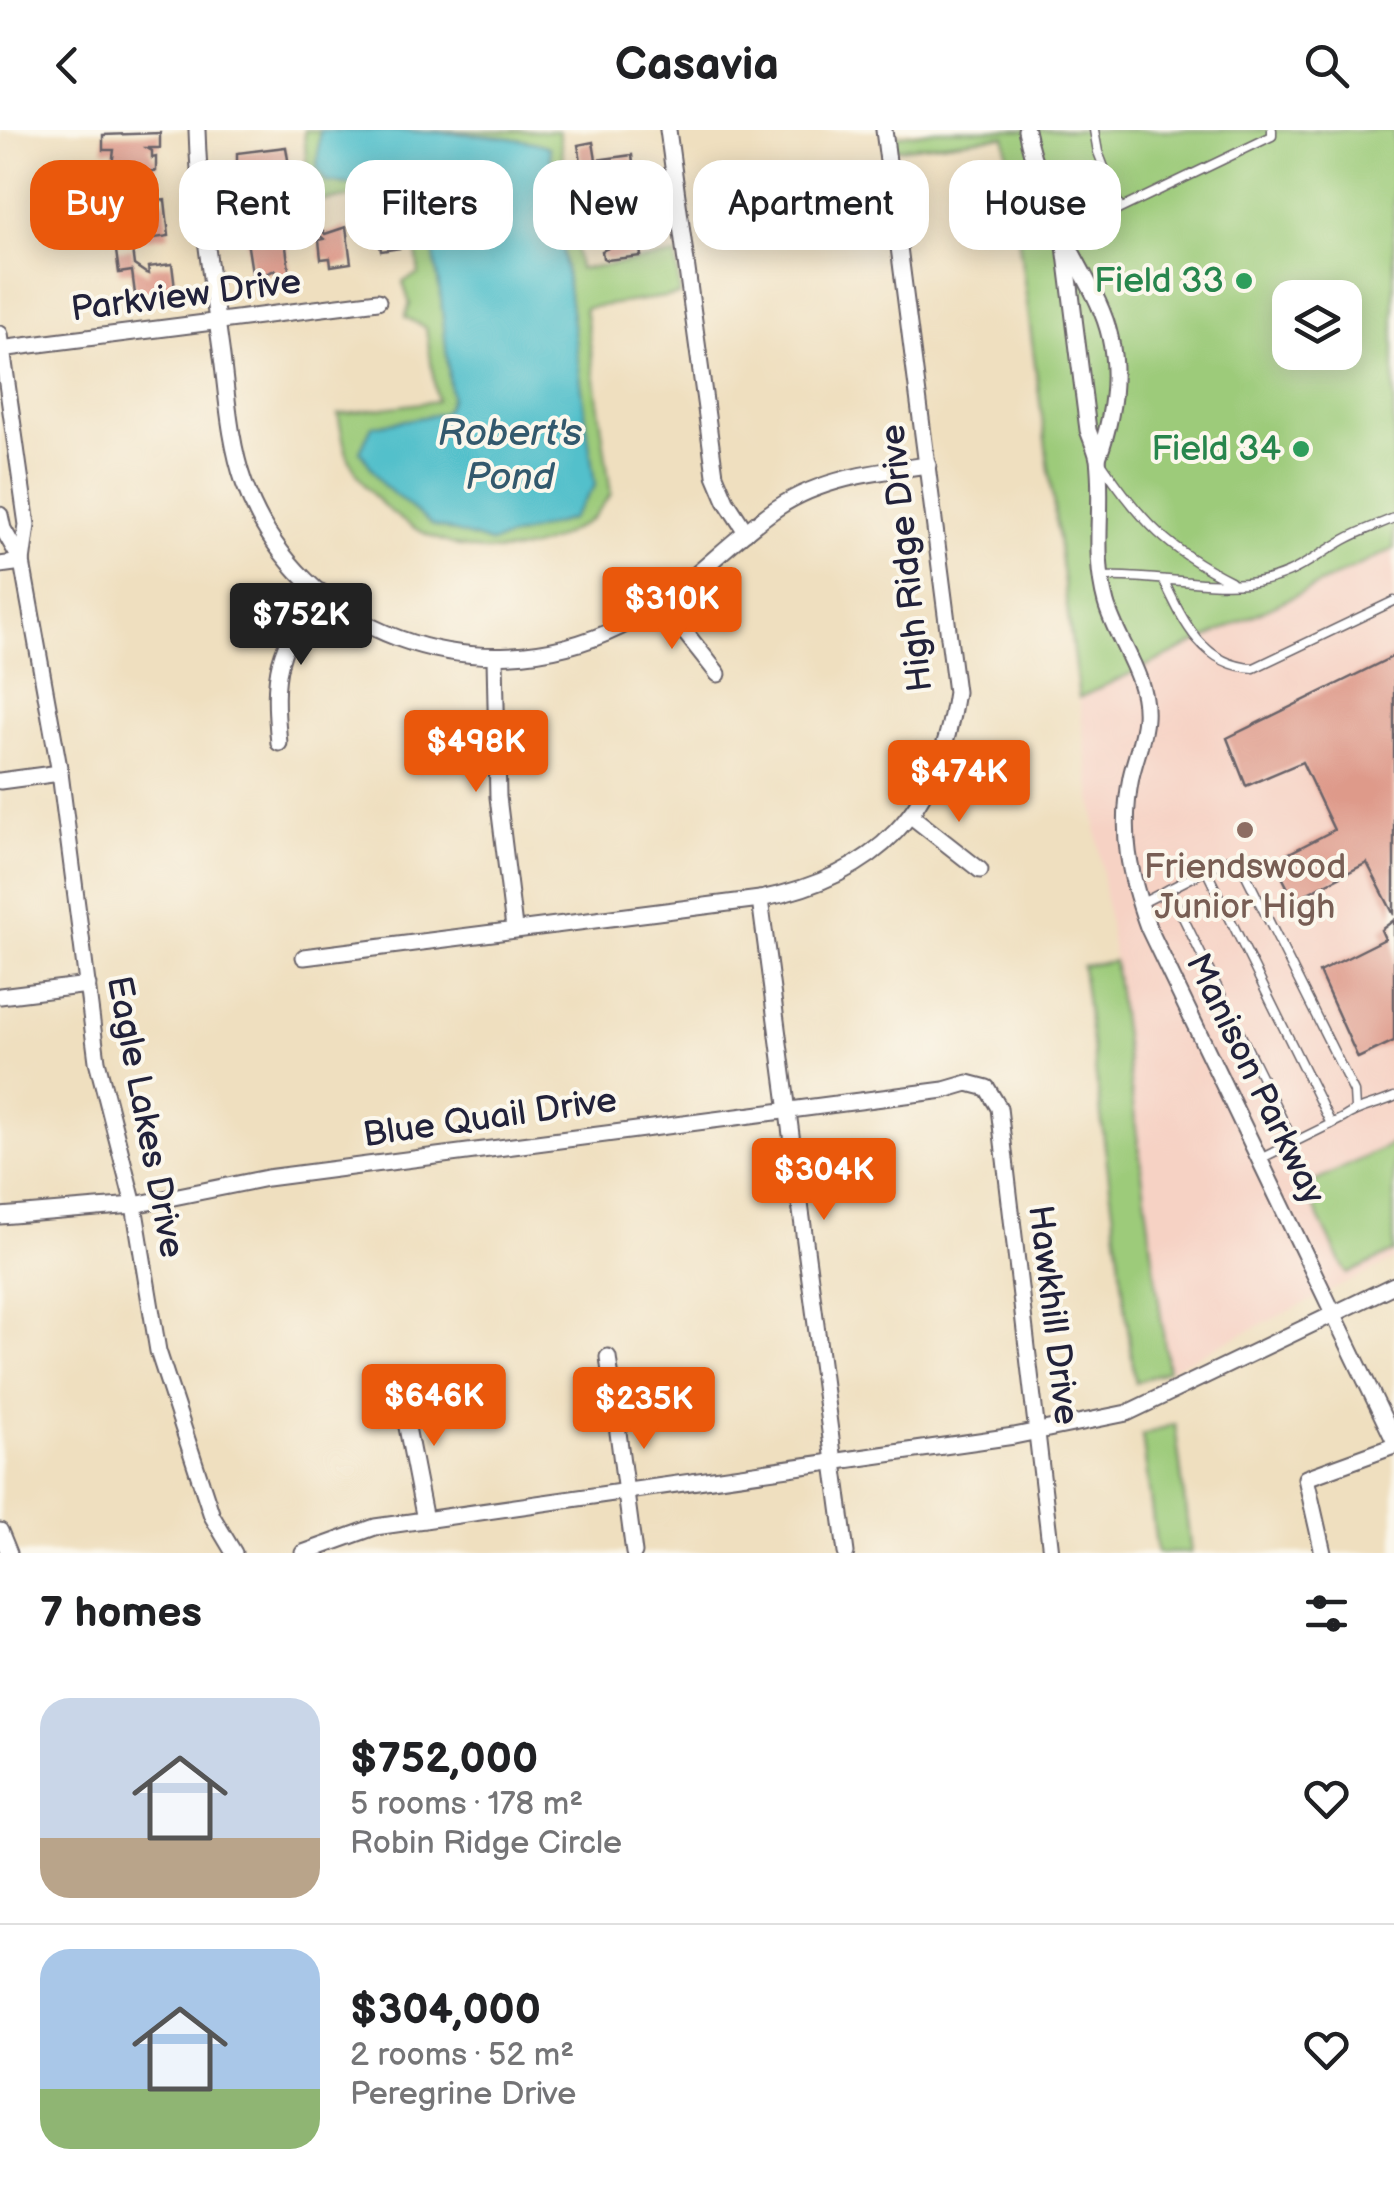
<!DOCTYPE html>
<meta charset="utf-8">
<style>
body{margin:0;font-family:"Balsamiq Sans",sans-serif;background:#f6f6f6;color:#202124;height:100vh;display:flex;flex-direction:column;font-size:38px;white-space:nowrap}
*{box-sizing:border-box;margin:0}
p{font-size:32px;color:#757577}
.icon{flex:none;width:55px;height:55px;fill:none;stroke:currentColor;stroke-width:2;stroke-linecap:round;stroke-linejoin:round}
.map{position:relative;height:1423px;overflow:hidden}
.sheet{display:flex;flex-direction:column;background:#fff;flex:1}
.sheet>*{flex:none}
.top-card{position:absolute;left:30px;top:30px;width:1335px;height:90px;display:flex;gap:20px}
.fabs{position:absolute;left:1272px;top:150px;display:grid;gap:20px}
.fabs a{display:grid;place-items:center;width:90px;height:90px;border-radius:20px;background:#fff;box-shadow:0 5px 25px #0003;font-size:50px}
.price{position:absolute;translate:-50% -85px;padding:0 22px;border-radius:10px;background:#ea580c;color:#fff;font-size:32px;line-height:65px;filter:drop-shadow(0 2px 5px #0008)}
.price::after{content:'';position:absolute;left:50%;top:60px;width:30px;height:22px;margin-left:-15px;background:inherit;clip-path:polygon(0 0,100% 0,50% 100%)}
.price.on{background:#222;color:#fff}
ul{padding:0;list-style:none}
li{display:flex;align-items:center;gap:30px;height:250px;padding:0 40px}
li+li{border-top:2px solid #e0e0e0}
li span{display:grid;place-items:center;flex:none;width:280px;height:200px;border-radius:30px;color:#555}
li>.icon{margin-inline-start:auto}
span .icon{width:120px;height:120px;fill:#fffc;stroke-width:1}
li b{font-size:42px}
h2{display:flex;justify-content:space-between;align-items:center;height:120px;padding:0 40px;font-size:42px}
.chip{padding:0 35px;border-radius:30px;background:#fff;box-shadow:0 5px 25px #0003;font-size:35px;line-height:90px}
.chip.on{background:#ea580c;color:#fff}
header{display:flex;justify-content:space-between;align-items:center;height:130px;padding:0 40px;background:#fff;font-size:45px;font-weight:600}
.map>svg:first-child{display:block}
.built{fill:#f6d2c4}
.green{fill:#9dcb7a;stroke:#60765a;stroke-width:2.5;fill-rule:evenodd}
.water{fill:#53c0cb;stroke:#3a7183;stroke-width:2.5}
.building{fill:#de9a8a}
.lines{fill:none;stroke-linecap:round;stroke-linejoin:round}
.lane-casing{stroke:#6a6469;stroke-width:11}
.street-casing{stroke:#6a6469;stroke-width:19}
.lane{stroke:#fff;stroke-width:8}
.street{stroke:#fff;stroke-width:15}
.leisure-dot{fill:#2e9e5b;stroke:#fbf7ec;stroke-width:4}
.education-dot{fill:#8d6e63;stroke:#fbf7ec;stroke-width:4}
.labels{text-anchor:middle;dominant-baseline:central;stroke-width:8;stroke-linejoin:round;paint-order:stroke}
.leisure-label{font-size:35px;fill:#27864d;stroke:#fbf7ec;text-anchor:end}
.street-label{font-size:35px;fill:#22223b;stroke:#fbf7ec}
.education-label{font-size:35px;fill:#785e54;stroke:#fbf7ec}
.water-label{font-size:38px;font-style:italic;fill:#33596d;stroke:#fbf7ec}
</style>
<header><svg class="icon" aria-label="back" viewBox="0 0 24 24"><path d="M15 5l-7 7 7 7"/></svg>Casavia<svg class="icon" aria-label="search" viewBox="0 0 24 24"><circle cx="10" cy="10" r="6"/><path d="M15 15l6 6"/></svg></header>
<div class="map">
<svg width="1394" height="1423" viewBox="0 0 1394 1423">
<rect width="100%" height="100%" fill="#fbf7ec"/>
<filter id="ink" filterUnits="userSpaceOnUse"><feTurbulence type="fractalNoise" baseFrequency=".01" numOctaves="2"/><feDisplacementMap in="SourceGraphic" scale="20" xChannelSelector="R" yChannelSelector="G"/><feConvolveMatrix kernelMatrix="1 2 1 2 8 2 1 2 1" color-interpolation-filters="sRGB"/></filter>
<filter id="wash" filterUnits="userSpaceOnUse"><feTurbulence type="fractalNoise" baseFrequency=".0048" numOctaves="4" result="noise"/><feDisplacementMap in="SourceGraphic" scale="40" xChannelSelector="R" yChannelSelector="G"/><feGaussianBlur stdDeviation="2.25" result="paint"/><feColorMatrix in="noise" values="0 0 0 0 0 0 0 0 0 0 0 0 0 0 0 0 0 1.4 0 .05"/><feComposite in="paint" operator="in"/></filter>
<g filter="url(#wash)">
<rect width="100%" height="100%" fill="#efdfbf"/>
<!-- built -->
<path class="built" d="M1394,419V1130L1168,1240L1079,568Z"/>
<!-- green -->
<g class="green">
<path d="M304,0L559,1L579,139L676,125L680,165L585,178L611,364C605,371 599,381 592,388C585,394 574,399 565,404C491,446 385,406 349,329C343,315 341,298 338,284L437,271L426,198L405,187L410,174L403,152L419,144L409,61L309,72Z"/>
<path d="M939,0H1394V419L1079,568L1005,6L896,19L894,6ZM1290,168H1345V222H1290Z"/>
<path d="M1114,831L1168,1240L1135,1253L1082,836Z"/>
<path d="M1394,1013V1122L1347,1144L1304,1057Z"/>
<path d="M1175,1294L1191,1423H1157L1142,1305Z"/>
</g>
<!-- water -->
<path class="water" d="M320,0C372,0 510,0 549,17L595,356L571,389L491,413L432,395L383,355L360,321L372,296L440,284L446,280L451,267L441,169L423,56L409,48L347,54L326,52L317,38Z"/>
<g id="blocks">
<!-- building -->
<g class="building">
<path d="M160,3V18H147L152,21V28L156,27V41L111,43L114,20H103V5Z"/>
<path d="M593,12L596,30L632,25L636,58L612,61L610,47L603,48L597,35L582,37L578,15Z"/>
<path d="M286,17L294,68L279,70L278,60H271V54H266V61L251,63L250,51L237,53V23Z"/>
<path d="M144,61L145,72L165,70L169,106L127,112L122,102L130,98L129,83L122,84L121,76L127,72L126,64Z"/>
<path d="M376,74L377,85L391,91L395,90L393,79L406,77L413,116L381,121L377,97L381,96L374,90L355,93L353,77Z"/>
<path d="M622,81L624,98L643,95L645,109L639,110L641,126L607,130L603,128L602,121L608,118L606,103L601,101L603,83Z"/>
<path d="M316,82L318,96L325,104L346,97L351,133L331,136L330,128L321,129L319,110L324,109L316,102L296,104L293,85Z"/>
<path d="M283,95L290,147L276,149L275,140L253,149L245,98L253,97V103Z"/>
<path d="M132,119L134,135L146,143L149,144L148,137L172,134L176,167L136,172L132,141L119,143L116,121Z"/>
<path d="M1394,526V785L1367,733L1294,770L1274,731L1334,700L1302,632L1246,656L1227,608Z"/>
<path d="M1394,790V911L1358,928L1319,842L1385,809L1381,800Z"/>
</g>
</g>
</g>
<g filter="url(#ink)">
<use href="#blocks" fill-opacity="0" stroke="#6a6469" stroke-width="2.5"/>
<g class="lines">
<defs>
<g id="lane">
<path d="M1094,0L1098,22L1120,78"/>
<path d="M1062,102L1099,89L1272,6V0"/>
<path d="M1103,335C1142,392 1169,420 1231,451"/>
<path d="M1100,447C1149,444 1197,457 1247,453C1290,449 1309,430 1344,410C1360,401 1378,395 1394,388"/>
<path d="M1164,451C1183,491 1203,536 1254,538L1394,471"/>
<path d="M1206,740L1331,994"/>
<path d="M1169,759L1294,1013"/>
<path d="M1140,774L1226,730L1234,729L1241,735L1354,962L1355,979"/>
<path d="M1260,1029L1343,988C1358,977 1377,975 1394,967"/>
</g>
<g id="street">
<path d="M197,0C199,73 211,146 221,219C227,263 229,310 244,353C299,507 478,566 620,497C679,469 723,415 777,378C822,348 875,342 928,335"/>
<path d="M668,0L715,345L726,371L746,402"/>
<path d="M1026,0C1034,38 1048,74 1065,109C1080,141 1102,171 1110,207C1119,247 1112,290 1098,328"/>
<path d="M1064,108L1088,300C1091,309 1096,319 1098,329C1104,378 1092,422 1106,473C1117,512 1148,546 1145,588C1144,608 1135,628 1131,647C1120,703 1129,744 1148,797L1394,1310"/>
<path d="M0,204L27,395L22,432L60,643L97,931L134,1075L158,1221L212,1386L234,1423"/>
<path d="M0,219L378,171"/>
<path d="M0,385L3,399L22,432"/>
<path d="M0,435L22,432"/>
<path d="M661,472L718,544"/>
<path d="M495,528L498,667L514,798"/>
<path d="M279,613C272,544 276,517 321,462"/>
<path d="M0,651L60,643"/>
<path d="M910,685L980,740"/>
<path d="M760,769L846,1423"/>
<path d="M304,827L760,769C878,746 939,681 956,562L884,0"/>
<path d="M0,866L88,855"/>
<path d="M0,1086L134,1075L267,1048L944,960L968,953L987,958L999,978L1051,1423"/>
<path d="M608,1227L634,1423"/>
<path d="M399,1256L425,1390"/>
<path d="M0,1401L9,1423"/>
<path d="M303,1423L375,1397L1014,1306L1127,1283L1394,1155"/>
<path d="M1323,1423L1306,1348L1394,1316"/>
</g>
</defs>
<!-- lane casing -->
<use href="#lane" class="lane-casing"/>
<!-- street casing -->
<use href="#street" class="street-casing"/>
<!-- lane -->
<use href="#lane" class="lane"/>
<!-- street -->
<use href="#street" class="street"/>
</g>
</g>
<!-- markers -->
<g class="leisure-dot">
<circle cx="1244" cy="151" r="10"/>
<circle cx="1301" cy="319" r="10"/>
</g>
<circle class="education-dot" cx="1245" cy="700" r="10"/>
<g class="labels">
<!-- leisure labels -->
<g class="leisure-label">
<text x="1224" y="151">Field 33</text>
<text x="1281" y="319">Field 34</text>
</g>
<!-- street labels -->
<g class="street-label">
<text transform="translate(186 166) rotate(-7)">Parkview Drive</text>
<text transform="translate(907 428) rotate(-96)">High Ridge Drive</text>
<text transform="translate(1255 949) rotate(64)">Manison Parkway</text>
<text transform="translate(145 987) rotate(79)">Eagle Lakes Drive</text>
<text transform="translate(490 988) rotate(-8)">Blue Quail Drive</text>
<text transform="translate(1053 1185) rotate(83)">Hawkhill Drive</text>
</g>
<!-- education labels -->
<g class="education-label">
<text x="1245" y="737">Friendswood<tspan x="1245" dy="40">Junior High</tspan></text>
</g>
<!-- water labels -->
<g class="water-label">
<text x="510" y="303">Robert's<tspan x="510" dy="44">Pond</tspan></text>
</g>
</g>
</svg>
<div class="fabs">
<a><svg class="icon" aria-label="layers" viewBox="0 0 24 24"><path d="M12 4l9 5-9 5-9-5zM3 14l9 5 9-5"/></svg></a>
</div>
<b class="price" style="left:672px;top:522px">$310K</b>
<b class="price on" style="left:301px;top:538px">$752K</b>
<b class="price" style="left:476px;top:665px">$498K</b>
<b class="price" style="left:959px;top:695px">$474K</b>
<b class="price" style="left:824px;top:1093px">$304K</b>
<b class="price" style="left:434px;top:1319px">$646K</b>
<b class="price" style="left:644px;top:1322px">$235K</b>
<div class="top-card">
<a class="chip on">Buy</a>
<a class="chip">Rent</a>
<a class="chip">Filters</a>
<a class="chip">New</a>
<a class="chip">Apartment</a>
<a class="chip">House</a>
</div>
</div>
<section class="sheet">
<h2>7 homes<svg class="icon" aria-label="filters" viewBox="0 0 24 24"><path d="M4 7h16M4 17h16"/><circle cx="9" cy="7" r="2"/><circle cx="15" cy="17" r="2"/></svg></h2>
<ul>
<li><span style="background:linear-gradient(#c9d6e8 70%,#b9a48a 0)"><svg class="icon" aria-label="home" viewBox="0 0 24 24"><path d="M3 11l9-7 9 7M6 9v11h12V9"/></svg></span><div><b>$752,000</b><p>5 rooms · 178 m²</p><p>Robin Ridge Circle</p></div><svg class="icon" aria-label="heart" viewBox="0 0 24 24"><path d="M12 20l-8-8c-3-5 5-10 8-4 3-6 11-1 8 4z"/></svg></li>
<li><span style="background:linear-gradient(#a9c7e8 70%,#8fb573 0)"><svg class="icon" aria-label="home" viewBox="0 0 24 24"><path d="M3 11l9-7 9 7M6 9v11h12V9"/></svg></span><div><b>$304,000</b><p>2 rooms · 52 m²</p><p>Peregrine Drive</p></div><svg class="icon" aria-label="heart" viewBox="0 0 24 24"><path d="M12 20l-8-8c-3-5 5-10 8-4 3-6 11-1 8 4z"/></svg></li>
</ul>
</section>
